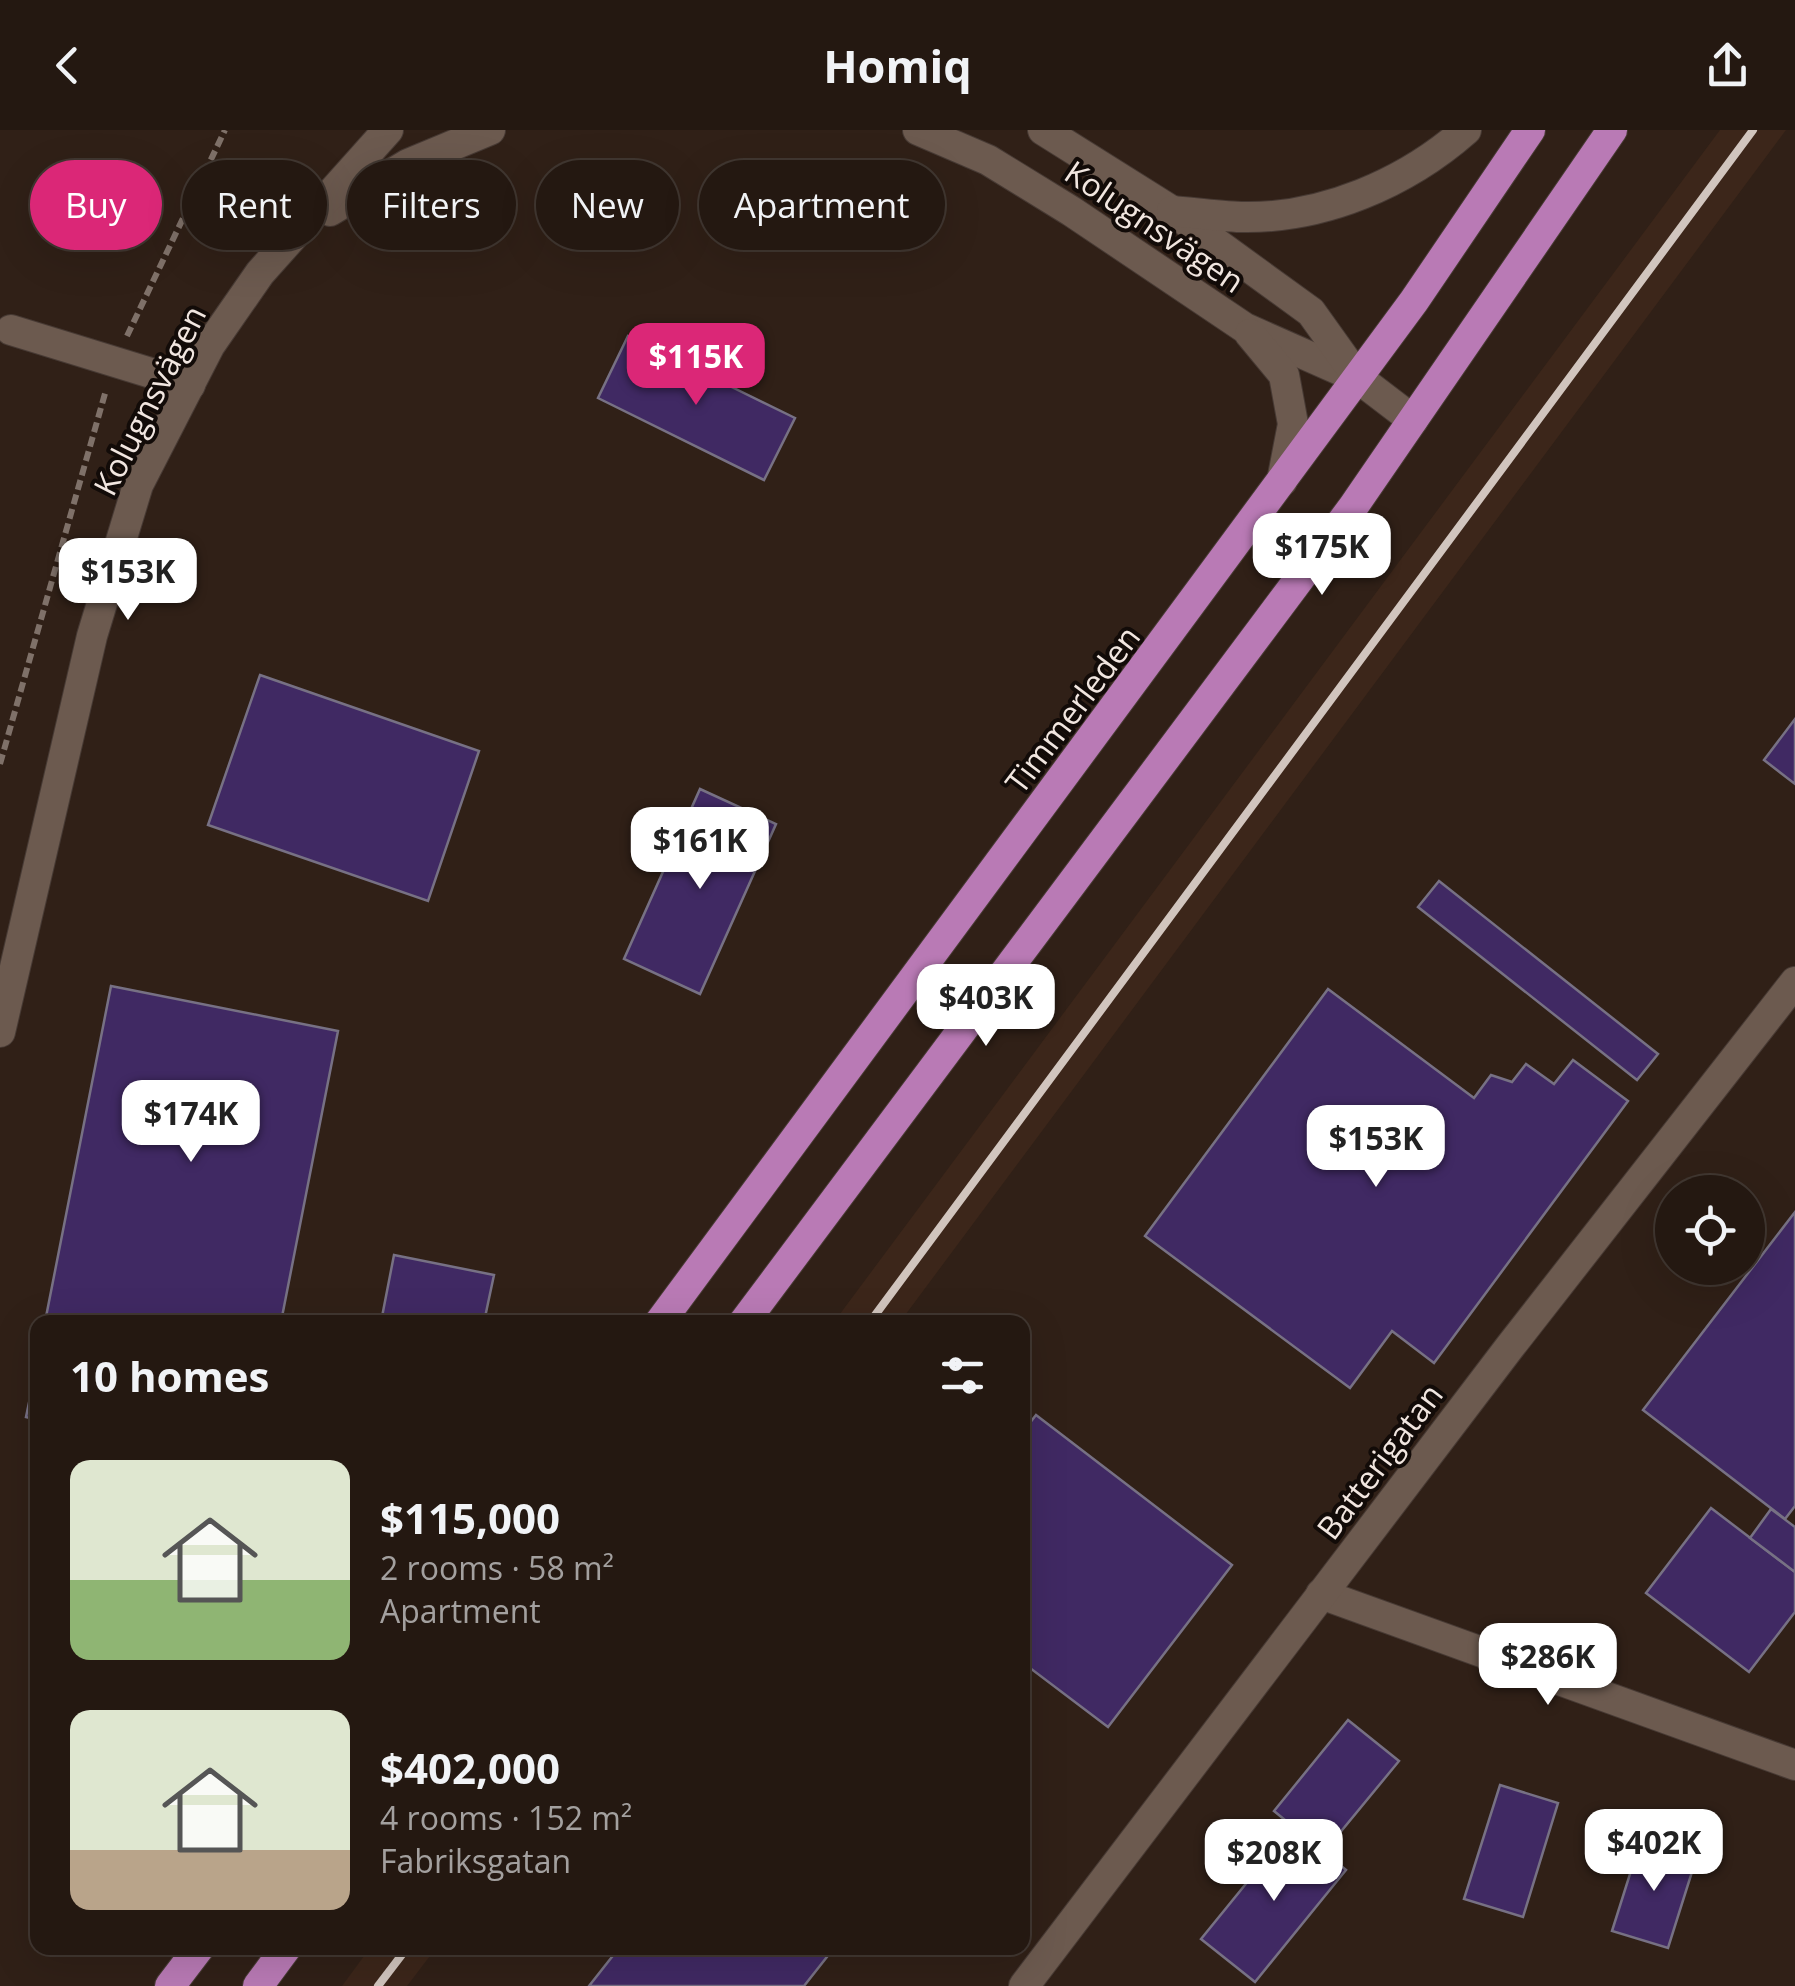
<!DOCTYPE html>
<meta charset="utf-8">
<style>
body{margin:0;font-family:"Open Sans",sans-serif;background:#2c211a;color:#f1f3f6;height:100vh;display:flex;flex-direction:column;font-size:38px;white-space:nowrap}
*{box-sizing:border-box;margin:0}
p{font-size:32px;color:#a3a09f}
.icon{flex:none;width:55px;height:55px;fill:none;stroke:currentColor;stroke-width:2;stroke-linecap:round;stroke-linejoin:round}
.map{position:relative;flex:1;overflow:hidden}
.details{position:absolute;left:30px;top:1185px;width:1000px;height:640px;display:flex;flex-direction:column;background:#241811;border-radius:20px;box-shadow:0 10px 40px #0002,0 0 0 2px #413731}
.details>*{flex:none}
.guide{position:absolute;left:30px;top:30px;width:1000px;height:90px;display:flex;gap:20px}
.controls{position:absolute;left:1655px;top:1045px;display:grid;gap:20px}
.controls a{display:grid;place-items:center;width:110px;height:110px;border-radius:50%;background:#241811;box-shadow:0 10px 40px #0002,0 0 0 2px #413731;font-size:50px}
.price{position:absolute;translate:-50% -85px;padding:0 22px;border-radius:20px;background:#fff;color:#222;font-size:32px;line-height:65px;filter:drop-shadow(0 2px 5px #0008)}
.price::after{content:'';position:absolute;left:50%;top:60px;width:30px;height:22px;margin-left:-15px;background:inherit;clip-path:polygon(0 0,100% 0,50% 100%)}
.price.on{background:#db2777;color:#fff}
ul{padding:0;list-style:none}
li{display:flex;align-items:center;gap:30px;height:250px;padding:0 40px}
li span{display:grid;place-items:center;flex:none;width:280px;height:200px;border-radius:20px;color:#555}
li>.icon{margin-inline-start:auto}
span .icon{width:120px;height:120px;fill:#fffc;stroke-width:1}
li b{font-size:42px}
h2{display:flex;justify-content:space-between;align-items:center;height:120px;padding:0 40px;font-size:42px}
.chip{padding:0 35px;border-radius:45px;background:#241811;box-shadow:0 10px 40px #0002,0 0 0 2px #413731;font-size:35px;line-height:90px}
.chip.on{background:#db2777;color:#fff}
header{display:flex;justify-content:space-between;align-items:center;height:130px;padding:0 40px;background:#241811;font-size:45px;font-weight:700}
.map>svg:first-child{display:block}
.built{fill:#3c261a}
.building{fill:#402963;stroke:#777184;stroke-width:2.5}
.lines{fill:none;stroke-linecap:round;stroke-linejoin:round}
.minor-casing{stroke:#473a34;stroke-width:32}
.major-casing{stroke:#473a34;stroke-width:32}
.path{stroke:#7f7169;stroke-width:6;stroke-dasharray:10 5;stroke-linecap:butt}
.minor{stroke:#6c5a4f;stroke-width:30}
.major{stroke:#b97ab5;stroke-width:30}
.rail{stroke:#d1c5be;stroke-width:8}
.labels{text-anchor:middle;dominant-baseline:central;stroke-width:8;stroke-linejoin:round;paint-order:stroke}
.street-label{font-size:32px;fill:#f1e6e0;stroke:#120b08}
</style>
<header><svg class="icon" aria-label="back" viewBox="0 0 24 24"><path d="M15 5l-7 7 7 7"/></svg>Homiq<svg class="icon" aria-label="share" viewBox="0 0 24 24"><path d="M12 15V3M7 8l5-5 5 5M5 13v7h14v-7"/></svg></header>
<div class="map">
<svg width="1795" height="1856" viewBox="0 0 1795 1856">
<rect width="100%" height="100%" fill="#302017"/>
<!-- built -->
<g class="built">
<path d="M1720,0H1786L900,1192H834Z"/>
<path d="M370,1818H436L407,1856H342Z"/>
</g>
<!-- building -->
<g class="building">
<path d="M628,206L795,288L764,350L598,268Z"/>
<path d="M260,545L479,621L428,771L208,695Z"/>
<path d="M1795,589V654L1764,630Z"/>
<path d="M700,659L776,694L700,864L624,829Z"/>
<path d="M1439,751L1658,924L1637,950L1418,777Z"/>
<path d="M111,856L338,901L281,1192H45Z"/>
<path d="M1328,859L1474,968L1491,945L1512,952L1526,934L1554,954L1573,930L1628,971L1434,1233L1392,1201L1350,1258L1145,1106Z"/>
<path d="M1795,1082V1376L1785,1389L1643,1280Z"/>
<path d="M394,1125L494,1145L484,1192H381Z"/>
<path d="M38,1229V1290L26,1287Z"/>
<path d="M1036,1285L1232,1435L1108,1597L1022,1532V1303Z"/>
<path d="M1711,1378L1795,1442V1482L1749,1542L1646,1463Z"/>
<path d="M1771,1379L1795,1397V1442L1750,1408Z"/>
<path d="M1348,1590L1399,1631L1324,1722L1274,1681Z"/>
<path d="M1500,1655L1558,1673L1523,1787L1464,1769Z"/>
<path d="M1293,1696L1346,1740L1255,1852L1201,1809Z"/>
<path d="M1641,1709L1697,1726L1668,1818L1612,1801Z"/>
<path d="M619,1818H834L804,1856H589Z"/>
</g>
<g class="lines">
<defs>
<g id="minor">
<path d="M918,0L988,30L1071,81L1245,198L1358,248L1413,290"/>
<path d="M1043,0L1172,81L1311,182L1356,245"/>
<path d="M330,81L408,34L490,0"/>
<path d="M1172,81C1195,83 1219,86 1241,87C1323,89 1406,53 1466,0"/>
<path d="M11,200L190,255"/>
<path d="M1250,204L1284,245L1293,294L1282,351"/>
<path d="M0,902L92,506L138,355L210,215L260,143L388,0"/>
<path d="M1321,1464L1795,1635"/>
<path d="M1024,1856L1509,1218L1795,852"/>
</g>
<g id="major">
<path d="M660,1192L1414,171L1530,0"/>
<path d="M744,1192L1353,377L1612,0"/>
<path d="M170,1856L199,1818"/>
<path d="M258,1856L286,1818"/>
</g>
</defs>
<!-- minor casing -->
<use href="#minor" class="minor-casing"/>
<!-- major casing -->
<use href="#major" class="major-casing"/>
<!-- path -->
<g class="path">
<path d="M127,206L225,0"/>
<path d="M0,634L106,260"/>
</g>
<!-- minor -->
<use href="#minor" class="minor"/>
<!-- major -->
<use href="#major" class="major"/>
<!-- rail -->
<g class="rail">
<path d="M870,1192L1753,0"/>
<path d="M378,1856L407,1818"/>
</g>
</g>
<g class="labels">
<!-- street labels -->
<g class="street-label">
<text transform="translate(1155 96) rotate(34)">Kolugnsvägen</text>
<text transform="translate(149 270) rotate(-63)">Kolugnsvägen</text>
<text transform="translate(1072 579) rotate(-53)">Timmerleden</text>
<text transform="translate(1379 1331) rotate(-53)">Batterigatan</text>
</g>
</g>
</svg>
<div class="controls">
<a><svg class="icon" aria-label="locate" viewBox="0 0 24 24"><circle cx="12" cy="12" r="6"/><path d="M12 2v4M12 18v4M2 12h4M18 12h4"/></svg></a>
</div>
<b class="price on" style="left:696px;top:278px">$115K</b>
<b class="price" style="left:1322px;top:468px">$175K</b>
<b class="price" style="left:128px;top:493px">$153K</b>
<b class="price" style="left:700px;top:762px">$161K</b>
<b class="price" style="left:986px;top:919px">$403K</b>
<b class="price" style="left:191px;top:1035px">$174K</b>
<b class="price" style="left:1376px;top:1060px">$153K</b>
<b class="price" style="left:1548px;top:1578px">$286K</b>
<b class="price" style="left:1654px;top:1764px">$402K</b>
<b class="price" style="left:1274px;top:1774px">$208K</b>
<div class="guide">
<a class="chip on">Buy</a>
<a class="chip">Rent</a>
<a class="chip">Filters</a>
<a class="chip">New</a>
<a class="chip">Apartment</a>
</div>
<section class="details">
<h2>10 homes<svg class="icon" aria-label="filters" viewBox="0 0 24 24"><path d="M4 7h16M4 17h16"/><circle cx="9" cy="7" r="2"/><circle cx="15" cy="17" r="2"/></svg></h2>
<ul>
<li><span style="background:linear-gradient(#dfe7d0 60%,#8fb573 0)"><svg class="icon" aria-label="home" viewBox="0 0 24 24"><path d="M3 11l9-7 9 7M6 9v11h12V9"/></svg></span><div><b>$115,000</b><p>2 rooms · 58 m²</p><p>Apartment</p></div></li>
<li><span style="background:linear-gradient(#dfe7d0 70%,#b9a48a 0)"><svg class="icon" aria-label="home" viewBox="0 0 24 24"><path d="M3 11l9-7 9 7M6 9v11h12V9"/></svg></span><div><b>$402,000</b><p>4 rooms · 152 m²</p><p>Fabriksgatan</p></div></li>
</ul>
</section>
</div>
